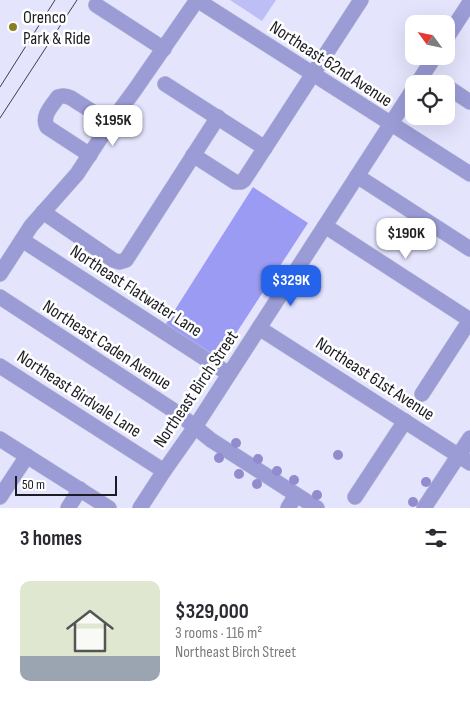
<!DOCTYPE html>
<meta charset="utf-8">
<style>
body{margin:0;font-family:"Sofia Sans Condensed",sans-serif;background:#f7f7f7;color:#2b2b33;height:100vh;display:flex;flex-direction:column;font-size:19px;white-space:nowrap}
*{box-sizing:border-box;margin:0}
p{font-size:16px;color:#7c7c81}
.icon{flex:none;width:28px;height:28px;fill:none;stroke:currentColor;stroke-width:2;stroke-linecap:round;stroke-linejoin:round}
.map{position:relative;height:508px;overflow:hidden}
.sheet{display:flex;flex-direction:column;background:#fff;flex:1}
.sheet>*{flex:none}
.needle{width:32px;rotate:303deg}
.buttons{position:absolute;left:405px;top:15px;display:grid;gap:10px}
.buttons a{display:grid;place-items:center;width:50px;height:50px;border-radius:10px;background:#fff;box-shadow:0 5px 20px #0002;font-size:25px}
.scale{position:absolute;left:15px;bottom:12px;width:102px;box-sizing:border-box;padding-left:5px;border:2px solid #1c1c24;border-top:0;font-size:14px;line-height:18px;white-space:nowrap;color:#1c1c24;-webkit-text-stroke:4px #fff;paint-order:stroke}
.price{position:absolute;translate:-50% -42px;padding:0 11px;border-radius:10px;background:#fff;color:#222;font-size:16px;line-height:32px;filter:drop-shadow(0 1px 2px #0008)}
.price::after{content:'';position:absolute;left:50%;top:30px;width:15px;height:11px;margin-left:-8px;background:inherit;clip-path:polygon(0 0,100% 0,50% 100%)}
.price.current{background:#2563eb;color:#fff}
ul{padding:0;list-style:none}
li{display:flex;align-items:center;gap:15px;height:125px;padding:0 20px}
li span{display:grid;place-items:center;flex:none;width:140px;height:100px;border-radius:10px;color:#555}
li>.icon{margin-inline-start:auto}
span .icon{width:60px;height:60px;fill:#fffc;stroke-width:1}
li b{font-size:21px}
h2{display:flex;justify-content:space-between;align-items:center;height:60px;padding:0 20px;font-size:21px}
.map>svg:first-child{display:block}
.green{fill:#bdbef6}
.forest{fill:#9c9bf3}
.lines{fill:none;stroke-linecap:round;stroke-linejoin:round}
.minor-casing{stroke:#c0c1d6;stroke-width:16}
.minor{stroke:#9b9cd6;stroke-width:15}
.tram{stroke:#3d3d48;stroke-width:1}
.tree{fill:#928bce}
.poi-dot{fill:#877e25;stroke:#fff;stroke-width:2}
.labels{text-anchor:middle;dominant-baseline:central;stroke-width:5;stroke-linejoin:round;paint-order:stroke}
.poi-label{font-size:18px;fill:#1c1c24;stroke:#fff;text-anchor:start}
.street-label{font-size:18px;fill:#1c1c24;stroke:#fff}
</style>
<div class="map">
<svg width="470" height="508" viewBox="0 0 470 508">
<rect width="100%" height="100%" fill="#e4e5fd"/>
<!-- green -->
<path class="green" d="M230,0H276L262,21Z"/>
<!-- forest -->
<path class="forest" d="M253,187L308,223L218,361L164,327Z"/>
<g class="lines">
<defs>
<g id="minor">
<path d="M197,0L470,174"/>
<path d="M96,5L164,49"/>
<path d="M446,39L470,2"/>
<path d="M165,84L265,148"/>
<path d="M417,84L435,56"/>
<path d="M446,86L470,102"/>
<path d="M90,155L47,127C41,116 52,106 58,97C63,95 67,96 71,98L110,123"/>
<path d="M193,155L235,182H241L244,180L361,0"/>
<path d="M357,176L470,249"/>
<path d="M43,212L113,260L119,262L126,260L218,117"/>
<path d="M325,226L470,320"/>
<path d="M22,240L229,374"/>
<path d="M0,274L31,226L77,174L111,122L134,91L197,0"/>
<path d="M0,297L179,414L211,440L317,508"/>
<path d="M259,328L470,463"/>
<path d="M0,366L164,471"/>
<path d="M422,394L470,320"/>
<path d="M0,439L109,508"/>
<path d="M0,497L27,456"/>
<path d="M355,497L405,421"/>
<path d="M68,508L80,489"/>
<path d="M140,508L164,471L195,427L414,88"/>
<path d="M288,508L296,495"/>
<path d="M424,508L470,438"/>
</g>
</defs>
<!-- minor casing -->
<use href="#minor" class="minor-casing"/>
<!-- minor -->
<use href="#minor" class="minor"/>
<!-- tram -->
<g class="tram">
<path d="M0,87L55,0"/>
<path d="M0,118L77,0"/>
</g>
</g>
<!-- trees -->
<g class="tree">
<circle cx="236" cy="443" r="5"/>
<circle cx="338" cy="455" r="5"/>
<circle cx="219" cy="458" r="5"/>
<circle cx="258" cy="459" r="5"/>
<circle cx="277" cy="471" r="5"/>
<circle cx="239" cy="474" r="5"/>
<circle cx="294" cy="480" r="5"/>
<circle cx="426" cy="482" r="5"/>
<circle cx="257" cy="484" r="5"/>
<circle cx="317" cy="495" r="5"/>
<circle cx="413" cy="502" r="5"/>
</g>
<!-- markers -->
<circle class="poi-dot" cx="13" cy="27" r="5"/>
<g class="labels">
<!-- poi labels -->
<g class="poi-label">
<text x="23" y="17">Orenco<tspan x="23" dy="21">Park &amp; Ride</tspan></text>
</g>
<!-- street labels -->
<g class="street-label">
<text transform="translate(331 64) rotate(33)">Northeast 62nd Avenue</text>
<text transform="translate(136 291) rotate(33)">Northeast Flatwater Lane</text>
<text transform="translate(107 345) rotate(33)">Northeast Caden Avenue</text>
<text transform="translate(375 379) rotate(33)">Northeast 61st Avenue</text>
<text transform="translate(196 389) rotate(-56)">Northeast Birch Street</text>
<text transform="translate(79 394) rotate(33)">Northeast Birdvale Lane</text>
</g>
</g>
</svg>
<div class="buttons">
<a><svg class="needle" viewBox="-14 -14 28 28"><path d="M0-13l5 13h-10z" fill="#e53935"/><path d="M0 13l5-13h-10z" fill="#7c7c81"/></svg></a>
<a><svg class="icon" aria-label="locate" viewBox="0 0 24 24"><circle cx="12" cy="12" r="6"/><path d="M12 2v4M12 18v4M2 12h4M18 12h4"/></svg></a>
</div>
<div class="scale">50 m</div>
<b class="price" style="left:113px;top:147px">$195K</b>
<b class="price" style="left:406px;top:260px">$190K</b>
<b class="price current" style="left:291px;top:307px">$329K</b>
</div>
<section class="sheet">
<h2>3 homes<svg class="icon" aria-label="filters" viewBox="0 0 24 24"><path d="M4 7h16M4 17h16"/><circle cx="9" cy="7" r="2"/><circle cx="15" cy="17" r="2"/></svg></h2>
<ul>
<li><span style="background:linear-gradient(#dfe7d0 75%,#9aa5b1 0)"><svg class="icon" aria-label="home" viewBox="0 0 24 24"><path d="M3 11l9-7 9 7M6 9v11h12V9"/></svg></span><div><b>$329,000</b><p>3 rooms · 116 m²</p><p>Northeast Birch Street</p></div></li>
</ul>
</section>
